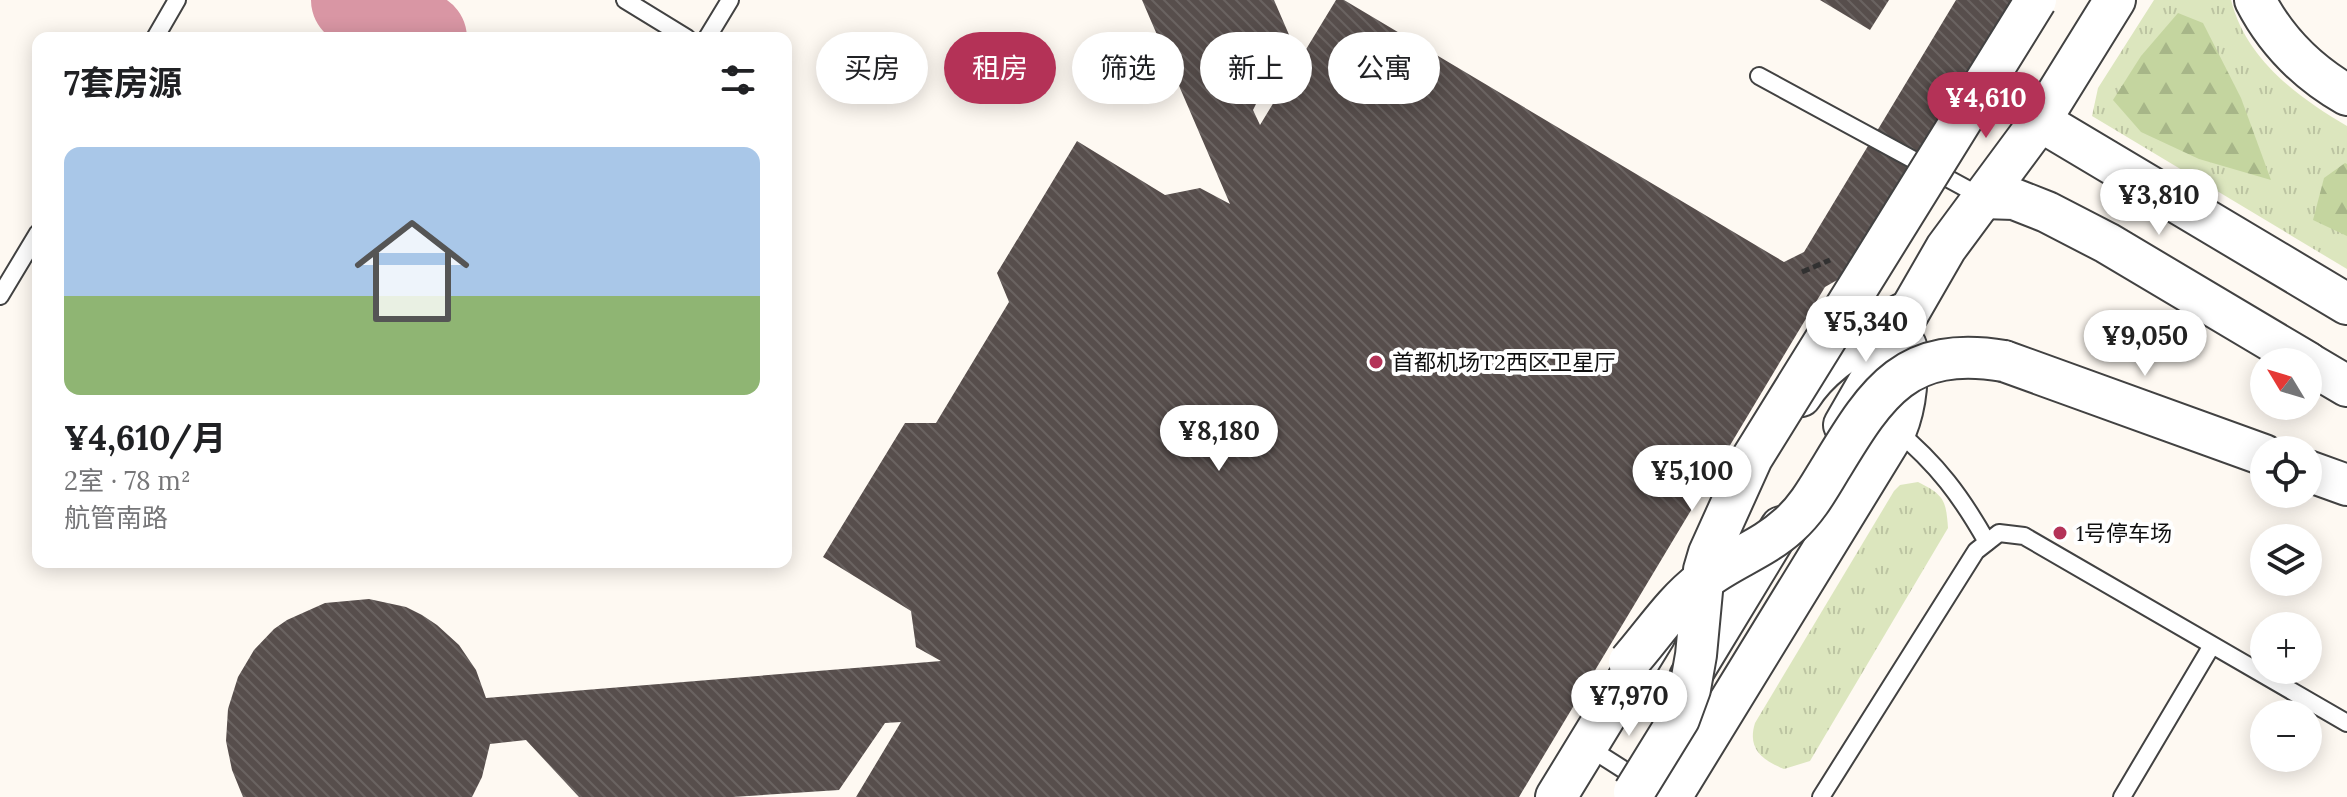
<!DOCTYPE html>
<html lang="zh">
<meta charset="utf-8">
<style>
body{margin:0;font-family:Lora,"Noto Sans SC",serif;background:#f6f6f6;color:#202124;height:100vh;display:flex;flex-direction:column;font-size:30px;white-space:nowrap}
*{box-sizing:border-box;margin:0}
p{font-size:26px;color:#757577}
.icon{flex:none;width:44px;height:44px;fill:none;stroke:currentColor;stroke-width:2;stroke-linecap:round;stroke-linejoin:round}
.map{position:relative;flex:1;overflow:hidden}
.panel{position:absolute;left:32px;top:32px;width:760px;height:536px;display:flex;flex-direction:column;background:#fff;border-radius:16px;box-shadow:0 4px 20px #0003}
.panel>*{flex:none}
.banner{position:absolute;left:816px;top:32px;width:760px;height:72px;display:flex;gap:16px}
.needle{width:52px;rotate:308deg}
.buttons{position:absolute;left:2250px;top:348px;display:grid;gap:16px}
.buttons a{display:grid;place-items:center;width:72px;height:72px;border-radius:50%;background:#fff;box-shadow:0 4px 20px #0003;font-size:40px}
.price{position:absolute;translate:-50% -68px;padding:0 18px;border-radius:28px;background:#fff;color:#222;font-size:26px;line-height:52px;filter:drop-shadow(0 2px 4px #0008)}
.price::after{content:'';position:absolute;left:50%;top:48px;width:24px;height:18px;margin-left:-12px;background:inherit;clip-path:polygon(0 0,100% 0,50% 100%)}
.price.active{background:#b43257;color:#fff}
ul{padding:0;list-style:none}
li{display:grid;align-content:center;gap:16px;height:424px;padding:0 32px}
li+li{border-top:2px solid #e0e0e0}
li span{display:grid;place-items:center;height:248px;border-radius:16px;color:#555}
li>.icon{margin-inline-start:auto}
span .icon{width:144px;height:144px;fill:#fffc;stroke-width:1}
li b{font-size:34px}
h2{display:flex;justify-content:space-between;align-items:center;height:96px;padding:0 32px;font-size:34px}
.chip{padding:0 28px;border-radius:36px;background:#fff;box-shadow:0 4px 20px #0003;font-size:28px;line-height:72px}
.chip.active{background:#b43257;color:#fff}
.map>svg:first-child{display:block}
.grass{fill:url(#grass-tufts)}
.forest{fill:url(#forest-firs)}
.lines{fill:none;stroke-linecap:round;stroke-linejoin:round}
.taxiway{stroke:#d996a4;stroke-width:92}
.building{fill:url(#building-back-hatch)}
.service-casing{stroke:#424242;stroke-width:20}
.tertiary-casing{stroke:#424242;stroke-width:44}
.service{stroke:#fff;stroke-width:16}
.tertiary{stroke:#fff;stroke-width:40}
.tertiary-bridge-casing{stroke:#424242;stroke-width:44;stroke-linecap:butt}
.path-bridge{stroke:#313131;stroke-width:5;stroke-dasharray:8 4;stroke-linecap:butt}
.tertiary-bridge{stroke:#fff;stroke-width:40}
.poi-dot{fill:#b43257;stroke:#fff;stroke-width:3}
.labels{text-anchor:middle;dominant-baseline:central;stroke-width:8;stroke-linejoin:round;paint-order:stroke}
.poi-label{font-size:22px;fill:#0f0f0f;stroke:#fff;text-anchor:start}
</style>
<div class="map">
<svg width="2347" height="797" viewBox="0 0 2347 797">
<defs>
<pattern id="grass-tufts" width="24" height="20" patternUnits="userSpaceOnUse" patternTransform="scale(2)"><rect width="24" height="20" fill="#dce6be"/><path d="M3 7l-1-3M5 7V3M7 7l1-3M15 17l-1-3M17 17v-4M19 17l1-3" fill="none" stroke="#bcc4a2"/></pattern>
<pattern id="forest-firs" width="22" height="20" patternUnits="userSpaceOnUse" patternTransform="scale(2)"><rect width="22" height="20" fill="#c4d59f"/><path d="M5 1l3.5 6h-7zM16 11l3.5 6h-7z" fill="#a7b688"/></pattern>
<pattern id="building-back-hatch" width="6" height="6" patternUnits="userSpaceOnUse" patternTransform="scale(2)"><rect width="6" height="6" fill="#574e4c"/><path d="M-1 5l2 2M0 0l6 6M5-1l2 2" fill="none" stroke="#6a6361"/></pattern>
</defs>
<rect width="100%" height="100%" fill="#fef9f2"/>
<!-- grass -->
<g class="grass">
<path d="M2154,0H2231C2246,59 2297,97 2347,126V269L2092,116L2098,88Z"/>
<path d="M1918,482C1944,495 1946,500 1948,528L1810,761L1784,769C1762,760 1747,749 1755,723L1894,491L1900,485Z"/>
</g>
<!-- forest -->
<g class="forest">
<path d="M2178,13L2203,23L2241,98L2271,180L2199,159L2141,132L2113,100L2141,56Z"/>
<path d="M2345,163L2347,164V236L2313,220L2324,178Z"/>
</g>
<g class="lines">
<!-- taxiway -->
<path class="taxiway" d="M357,0L421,38"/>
</g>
<!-- building -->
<g class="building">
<path d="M1142,0H1274L1290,37L1253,110L1260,125L1336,0H1344L1784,262L1804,252L1956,0H2015L1844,276L1825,287L1519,797H856L901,722L885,723L839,790L733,797H579L526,740L490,744L482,777L472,797H243L232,770L226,741L228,709L238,677L254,650L274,629L287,620L325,603L369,599L406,607L422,615L437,625L459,645L476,670L486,698L941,661L916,647L911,611L823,557L905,423H936L1009,302L997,273L1077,141L1165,195L1200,188L1230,204Z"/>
<path d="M1820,0H1889L1870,30Z"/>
</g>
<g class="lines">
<defs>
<g id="service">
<path d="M625,0L687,38"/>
<path d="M155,38L177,0"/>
<path d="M707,38L730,0"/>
<path d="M1759,76L1982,197"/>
<path d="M0,296L38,233"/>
<path d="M1896,430C1937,464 1961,496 1987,542"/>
<path d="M1588,747L1643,782"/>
<path d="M1821,797L1976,551L1999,533L2024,536L2347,723"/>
<path d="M2122,797L2211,647"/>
</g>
<g id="tertiary">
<path d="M2255,0C2276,41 2307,72 2347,95"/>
<path d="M2040,121L2347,304"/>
<path d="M1983,198L2014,199L2047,212L2107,243L2307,362"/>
<path d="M2004,361L2264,455"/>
<path d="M2308,363L2347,386"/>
<path d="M1801,396C1824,359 1867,339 1902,314"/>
<path d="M1844,425L1946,248L2040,121L2115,0"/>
<path d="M2308,471L2347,485"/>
<path d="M1690,677L1781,527"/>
<path d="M1556,797L1655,635"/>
<path d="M1671,797L1896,430C1907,403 1908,375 1906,346"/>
</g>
</defs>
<!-- service casing -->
<use href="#service" class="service-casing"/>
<!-- tertiary casing -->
<use href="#tertiary" class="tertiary-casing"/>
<!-- service -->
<use href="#service" class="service"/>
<!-- tertiary -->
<use href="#tertiary" class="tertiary"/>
<defs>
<g id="tertiary-bridge">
<path d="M1629,662C1653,635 1673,603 1702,581C1730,559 1763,549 1789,525C1808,508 1819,487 1832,466C1878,390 1907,345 2004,361"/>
<path d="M1634,792L1679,719L1690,689L1696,655L1704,570L1709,553L1752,458L2036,0"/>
</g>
</defs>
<!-- tertiary-bridge casing -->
<use href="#tertiary-bridge" class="tertiary-bridge-casing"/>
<!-- path-bridge -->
<path class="path-bridge" d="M1802,272L1830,260"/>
<!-- tertiary-bridge -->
<use href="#tertiary-bridge" class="tertiary-bridge"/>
</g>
<!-- markers -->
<g class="poi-dot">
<circle cx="1376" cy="362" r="8"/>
<circle cx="2060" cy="533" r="8"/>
</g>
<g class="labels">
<!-- poi labels -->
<g class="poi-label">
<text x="1392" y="362">首都机场T2西区卫星厅</text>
<text x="2076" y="533">1号停车场</text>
</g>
</g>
</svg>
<div class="buttons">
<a><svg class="needle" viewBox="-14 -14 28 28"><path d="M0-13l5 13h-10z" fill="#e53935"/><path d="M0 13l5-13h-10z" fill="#757577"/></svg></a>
<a><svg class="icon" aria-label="locate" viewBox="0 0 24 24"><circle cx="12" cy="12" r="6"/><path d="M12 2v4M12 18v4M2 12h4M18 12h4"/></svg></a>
<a><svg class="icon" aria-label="layers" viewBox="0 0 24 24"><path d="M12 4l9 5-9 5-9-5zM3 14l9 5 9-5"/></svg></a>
<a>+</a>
<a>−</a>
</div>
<b class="price active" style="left:1986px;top:140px">¥4,610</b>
<b class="price" style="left:2159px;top:237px">¥3,810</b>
<b class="price" style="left:1866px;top:364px">¥5,340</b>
<b class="price" style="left:2145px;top:378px">¥9,050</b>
<b class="price" style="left:1219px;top:473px">¥8,180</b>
<b class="price" style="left:1692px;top:513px">¥5,100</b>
<b class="price" style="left:1629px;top:738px">¥7,970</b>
<div class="banner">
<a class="chip">买房</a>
<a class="chip active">租房</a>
<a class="chip">筛选</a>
<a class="chip">新上</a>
<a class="chip">公寓</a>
</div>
<section class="panel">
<h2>7套房源<svg class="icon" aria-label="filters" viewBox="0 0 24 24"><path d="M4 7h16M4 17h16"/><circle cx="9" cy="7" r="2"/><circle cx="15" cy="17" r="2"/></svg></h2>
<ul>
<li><span style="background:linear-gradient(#a9c7e8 60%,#8fb573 0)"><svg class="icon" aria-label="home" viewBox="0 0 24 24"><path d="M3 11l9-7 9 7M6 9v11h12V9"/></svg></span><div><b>¥4,610/月</b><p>2室 · 78 m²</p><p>航管南路</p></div></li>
</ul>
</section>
</div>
